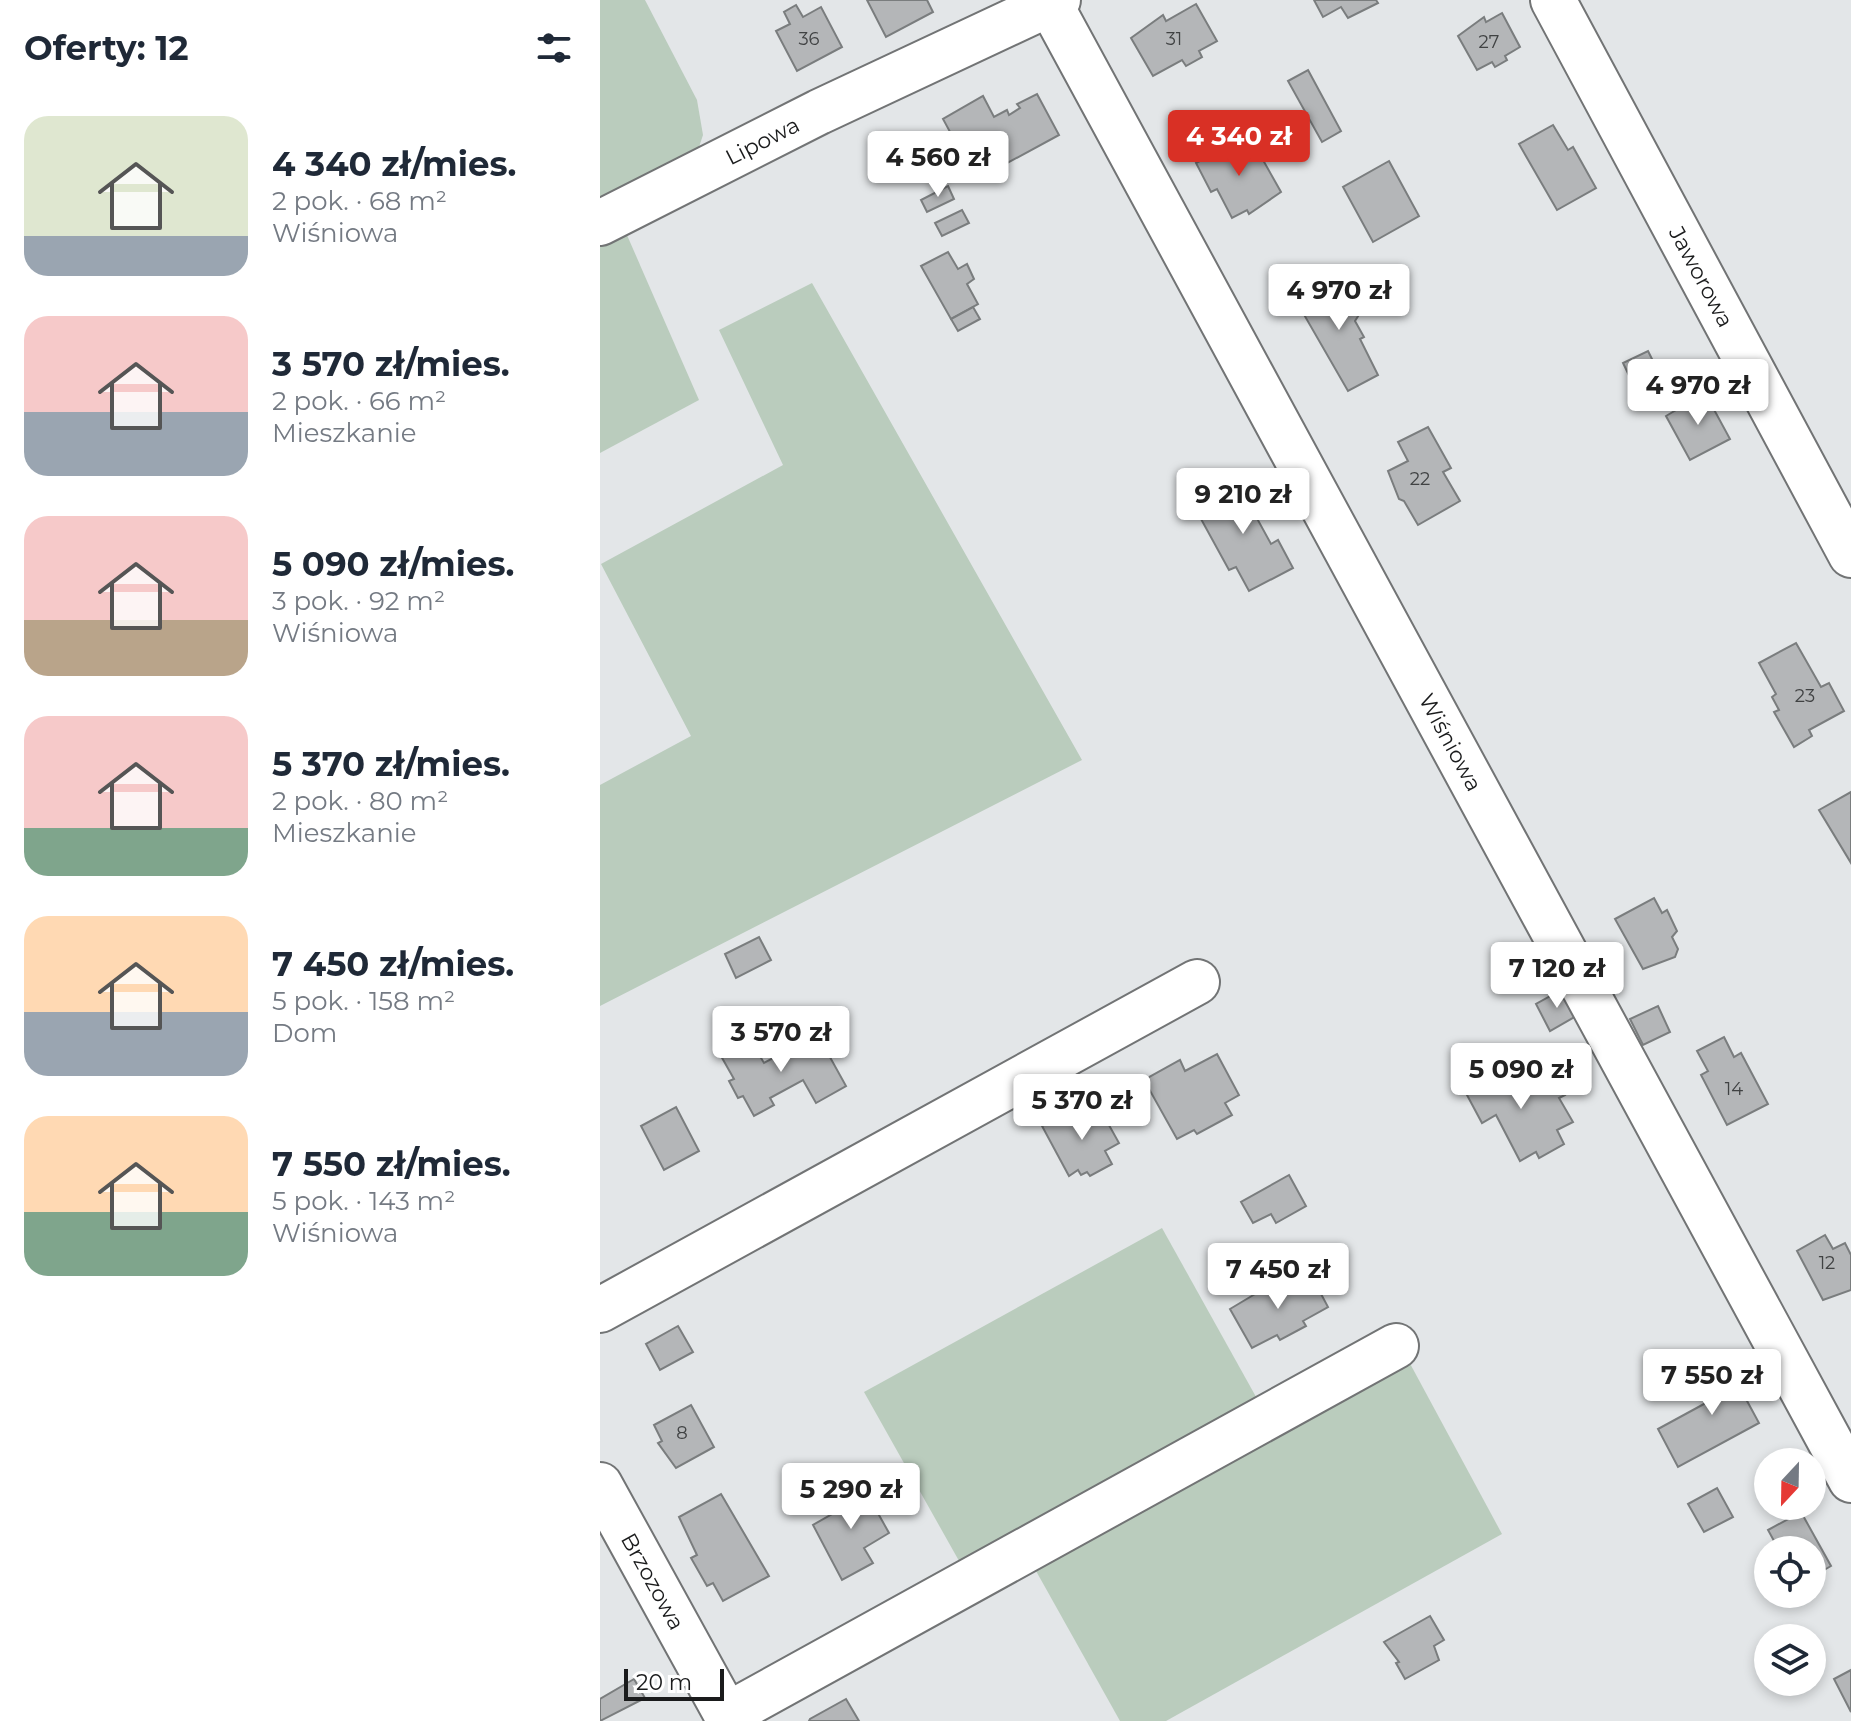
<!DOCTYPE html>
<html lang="pl">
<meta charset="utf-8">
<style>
body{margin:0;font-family:Montserrat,sans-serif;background:#f6f6f7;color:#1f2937;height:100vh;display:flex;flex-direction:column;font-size:30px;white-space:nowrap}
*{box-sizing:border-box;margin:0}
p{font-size:26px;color:#747a83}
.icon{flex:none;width:44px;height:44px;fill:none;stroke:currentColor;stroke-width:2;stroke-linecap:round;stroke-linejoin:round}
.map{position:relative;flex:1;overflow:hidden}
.drawer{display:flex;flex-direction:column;background:#fff;width:600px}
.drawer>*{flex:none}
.needle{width:52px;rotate:202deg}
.fabs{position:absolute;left:1154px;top:1448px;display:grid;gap:16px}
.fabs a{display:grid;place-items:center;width:72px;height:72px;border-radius:50%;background:#fff;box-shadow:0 4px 12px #0003;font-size:40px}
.scale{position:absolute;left:24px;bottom:20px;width:100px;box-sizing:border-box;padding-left:8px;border:4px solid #1a1b1c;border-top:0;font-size:22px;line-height:28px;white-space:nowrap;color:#1a1b1c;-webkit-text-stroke:6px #fff;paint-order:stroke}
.price{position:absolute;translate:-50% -68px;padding:0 18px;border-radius:8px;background:#fff;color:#222;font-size:26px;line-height:52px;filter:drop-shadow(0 2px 4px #0008)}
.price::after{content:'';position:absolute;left:50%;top:48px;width:24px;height:18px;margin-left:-12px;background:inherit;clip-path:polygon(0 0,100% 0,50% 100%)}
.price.on{background:#d93025;color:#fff}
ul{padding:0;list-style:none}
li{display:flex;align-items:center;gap:24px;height:200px;padding:0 24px}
li span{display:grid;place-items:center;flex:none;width:224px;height:160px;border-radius:24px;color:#555}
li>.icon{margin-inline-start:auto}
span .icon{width:96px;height:96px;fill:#fffc;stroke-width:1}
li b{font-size:34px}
h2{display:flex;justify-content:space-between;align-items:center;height:96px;padding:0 24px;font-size:34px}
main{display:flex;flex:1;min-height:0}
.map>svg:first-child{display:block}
.green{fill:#baccbd}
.building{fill:#b4b6b8;stroke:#7a7d7e;stroke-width:2}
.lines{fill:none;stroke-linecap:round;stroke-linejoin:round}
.minor-casing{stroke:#727475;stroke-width:48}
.minor{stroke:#fff;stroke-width:44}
.labels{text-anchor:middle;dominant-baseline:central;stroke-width:6;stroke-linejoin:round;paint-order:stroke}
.number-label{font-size:18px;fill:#404243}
.street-label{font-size:22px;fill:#1a1b1c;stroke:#fff}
</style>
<main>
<section class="drawer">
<h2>Oferty: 12<svg class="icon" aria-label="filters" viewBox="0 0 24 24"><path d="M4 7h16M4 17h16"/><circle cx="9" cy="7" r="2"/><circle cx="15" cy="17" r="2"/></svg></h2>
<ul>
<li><span style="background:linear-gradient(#dfe7d0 75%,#9aa5b1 0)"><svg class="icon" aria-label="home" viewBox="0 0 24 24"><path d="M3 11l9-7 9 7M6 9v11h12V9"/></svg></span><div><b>4 340 zł/mies.</b><p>2 pok. · 68 m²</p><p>Wiśniowa</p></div></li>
<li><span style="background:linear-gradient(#f6c9c9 60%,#9aa5b1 0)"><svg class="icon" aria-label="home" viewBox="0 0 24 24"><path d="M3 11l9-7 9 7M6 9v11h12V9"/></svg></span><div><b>3 570 zł/mies.</b><p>2 pok. · 66 m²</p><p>Mieszkanie</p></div></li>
<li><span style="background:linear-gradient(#f6c9c9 65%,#b9a48a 0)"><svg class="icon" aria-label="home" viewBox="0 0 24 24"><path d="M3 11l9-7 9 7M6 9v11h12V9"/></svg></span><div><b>5 090 zł/mies.</b><p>3 pok. · 92 m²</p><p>Wiśniowa</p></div></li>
<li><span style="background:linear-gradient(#f6c9c9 70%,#7fa58c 0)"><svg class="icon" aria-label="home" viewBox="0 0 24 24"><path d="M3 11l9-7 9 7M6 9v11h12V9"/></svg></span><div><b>5 370 zł/mies.</b><p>2 pok. · 80 m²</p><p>Mieszkanie</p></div></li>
<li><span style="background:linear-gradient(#ffd9b3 60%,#9aa5b1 0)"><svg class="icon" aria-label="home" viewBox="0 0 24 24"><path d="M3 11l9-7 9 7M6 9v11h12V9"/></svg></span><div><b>7 450 zł/mies.</b><p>5 pok. · 158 m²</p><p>Dom</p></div></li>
<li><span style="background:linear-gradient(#ffd9b3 60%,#7fa58c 0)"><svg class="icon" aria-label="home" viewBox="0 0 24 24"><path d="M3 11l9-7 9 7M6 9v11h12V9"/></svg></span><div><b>7 550 zł/mies.</b><p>5 pok. · 143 m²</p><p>Wiśniowa</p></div></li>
</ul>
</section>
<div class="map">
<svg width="1251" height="1721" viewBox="0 0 1251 1721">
<rect width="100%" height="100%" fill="#e3e6e8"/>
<!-- green -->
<g class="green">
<path d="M0,0H45L97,100L103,135L94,162L0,206Z"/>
<path d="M23,226L99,400L0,453V237Z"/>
<path d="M212,283L482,760L0,1006V785L91,736L1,564L183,465L119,330Z"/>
<path d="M562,1228L660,1404L363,1568L264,1392Z"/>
<path d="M807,1358L902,1534L566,1721H520L431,1562Z"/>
</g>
<!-- building -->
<g class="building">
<path d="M267,0H327L333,12L286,37Z"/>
<path d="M714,0H776L778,3L748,18L741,7L723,17Z"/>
<path d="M596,4L617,41L599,51L602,57L586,66L582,60L553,76L531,38L563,15L566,21Z"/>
<path d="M196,5L203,17L221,7L242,47L197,71L176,31L190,24L184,12Z"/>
<path d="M902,13L920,47L905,56L907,60L895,67L892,62L877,70L858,36L884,17L886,22Z"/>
<path d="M708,70L741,131L722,142L688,81Z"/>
<path d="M437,94L459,135L376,180L343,119L383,96L394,117L407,110L409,115L420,108L417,104Z"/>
<path d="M953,125L968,150L973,147L996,188L957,210L919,144Z"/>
<path d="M635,142L640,151L654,144L681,192L649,214L647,210L632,218L617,189L611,192L596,163Z"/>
<path d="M789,161L819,216L773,242L743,187Z"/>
<path d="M348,186L354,199L327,212L321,200Z"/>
<path d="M362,210L369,223L342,236L335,223Z"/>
<path d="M348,252L358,269L367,264L374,279L367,284L378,304L351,319L321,266Z"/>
<path d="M733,279L741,295L754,296L762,310L755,321L764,337L760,339L778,375L748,391L695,299Z"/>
<path d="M373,307L380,319L358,331L351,319Z"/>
<path d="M1048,351L1058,371L1033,384L1023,363Z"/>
<path d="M1105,393L1130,439L1090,460L1066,416Z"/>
<path d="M828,427L851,468L843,472L860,501L818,525L804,501L799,499L788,471L808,461L798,442Z"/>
<path d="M646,480L661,509L654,513L671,544L678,540L693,568L649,591L636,567L629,570L595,508Z"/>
<path d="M1196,643L1221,687L1229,683L1244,711L1209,730L1212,736L1194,747L1174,712L1179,710L1172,697L1176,694L1159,663Z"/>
<path d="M1251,792V863L1219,810Z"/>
<path d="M1054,898L1062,913L1067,910L1077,931L1072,937L1078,949L1075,957L1043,969L1015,919Z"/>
<path d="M159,937L171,960L136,978L125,954Z"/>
<path d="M963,989L978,1015L950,1031L936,1004Z"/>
<path d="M1058,1006L1070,1032L1043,1045L1030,1019Z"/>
<path d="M1124,1037L1134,1057L1141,1053L1168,1104L1127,1125L1101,1075L1108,1071L1097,1051Z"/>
<path d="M221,1041L246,1086L216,1103L203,1080L170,1098L174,1105L154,1116L143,1096L138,1098L129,1081L134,1079L121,1056L138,1044L142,1048L152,1043L164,1063L203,1042L207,1049Z"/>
<path d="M617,1054L639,1095L625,1103L632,1115L597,1134L594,1130L577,1139L544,1080L580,1060L585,1071Z"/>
<path d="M892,1065L906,1091L928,1079L932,1086L954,1075L965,1095L959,1098L973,1122L957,1130L964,1144L939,1158L936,1152L920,1161L896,1115L882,1123L860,1082Z"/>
<path d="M76,1107L99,1151L64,1170L41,1126Z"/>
<path d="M500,1109L519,1143L505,1151L512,1164L490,1176L487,1172L481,1175L478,1170L469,1176L442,1126L471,1111L476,1122Z"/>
<path d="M689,1175L706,1206L676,1223L671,1214L653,1223L641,1202Z"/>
<path d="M1225,1235L1233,1249L1245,1243L1251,1255V1290L1223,1300L1197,1251Z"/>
<path d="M712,1277L728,1307L703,1321L706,1326L680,1340L677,1335L652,1348L630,1309L680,1279L687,1291Z"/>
<path d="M78,1326L93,1352L60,1370L46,1344Z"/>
<path d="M1131,1358L1151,1396L1146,1399L1159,1423L1078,1467L1058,1429L1115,1398L1102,1375Z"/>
<path d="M91,1405L114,1447L76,1468L58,1443L62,1441L54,1425Z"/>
<path d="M260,1481L289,1533L264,1548L273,1563L242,1580L213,1525L239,1510L232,1497Z"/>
<path d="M1117,1488L1133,1517L1104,1532L1088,1504Z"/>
<path d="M121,1494L169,1576L123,1601L113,1583L107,1586L91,1558L97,1555L79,1517Z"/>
<path d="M1201,1512L1231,1566L1212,1577V1550H1179L1168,1530Z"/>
<path d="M830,1616L844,1640L834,1646L839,1660L805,1679L796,1663L799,1662L784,1642Z"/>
<path d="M1194,1628L1199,1638H1176Z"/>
<path d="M1251,1670V1712L1234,1679Z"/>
<path d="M34,1679L45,1698L0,1721V1699Z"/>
<path d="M246,1699L259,1721H209L210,1719Z"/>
</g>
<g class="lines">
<defs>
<g id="minor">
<path id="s1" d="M953,0L1251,555"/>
<path id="s2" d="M450,4L1251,1480"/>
<path id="s3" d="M0,223L219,112L458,0"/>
<path d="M0,1310L597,982"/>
<path id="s4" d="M0,1485L130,1721"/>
<path d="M127,1715L796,1346"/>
</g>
</defs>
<!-- minor casing -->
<use href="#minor" class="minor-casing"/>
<!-- minor -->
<use href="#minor" class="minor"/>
</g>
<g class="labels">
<!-- number labels -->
<g class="number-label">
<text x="209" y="39">36</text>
<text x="574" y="39">31</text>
<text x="889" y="42">27</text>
<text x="820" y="479">22</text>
<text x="1205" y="696">23</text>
<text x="1134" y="1089">14</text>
<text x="1227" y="1263">12</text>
<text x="82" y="1433">8</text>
</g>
<!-- street labels -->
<g class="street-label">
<text stroke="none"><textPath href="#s3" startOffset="182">Lipowa</textPath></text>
<text stroke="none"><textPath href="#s1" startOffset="314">Jaworowa</textPath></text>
<text stroke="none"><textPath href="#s2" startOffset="840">Wiśniowa</textPath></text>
<text stroke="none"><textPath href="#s4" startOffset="110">Brzozowa</textPath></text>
</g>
</g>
</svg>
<div class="fabs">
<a><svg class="needle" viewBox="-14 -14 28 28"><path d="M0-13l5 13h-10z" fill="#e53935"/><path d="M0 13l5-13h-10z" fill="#747a83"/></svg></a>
<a><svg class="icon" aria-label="locate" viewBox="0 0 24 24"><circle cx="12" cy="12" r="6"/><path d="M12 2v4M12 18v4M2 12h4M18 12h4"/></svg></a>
<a><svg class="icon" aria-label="layers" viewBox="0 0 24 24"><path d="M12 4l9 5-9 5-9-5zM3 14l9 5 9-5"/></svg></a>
</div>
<div class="scale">20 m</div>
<b class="price on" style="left:639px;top:178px">4 340 zł</b>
<b class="price" style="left:338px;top:199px">4 560 zł</b>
<b class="price" style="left:739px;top:332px">4 970 zł</b>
<b class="price" style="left:1098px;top:427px">4 970 zł</b>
<b class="price" style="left:643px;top:536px">9 210 zł</b>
<b class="price" style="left:957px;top:1010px">7 120 zł</b>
<b class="price" style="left:181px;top:1074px">3 570 zł</b>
<b class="price" style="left:921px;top:1111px">5 090 zł</b>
<b class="price" style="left:482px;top:1142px">5 370 zł</b>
<b class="price" style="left:678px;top:1311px">7 450 zł</b>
<b class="price" style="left:1112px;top:1417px">7 550 zł</b>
<b class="price" style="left:251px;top:1531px">5 290 zł</b>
</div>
</main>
